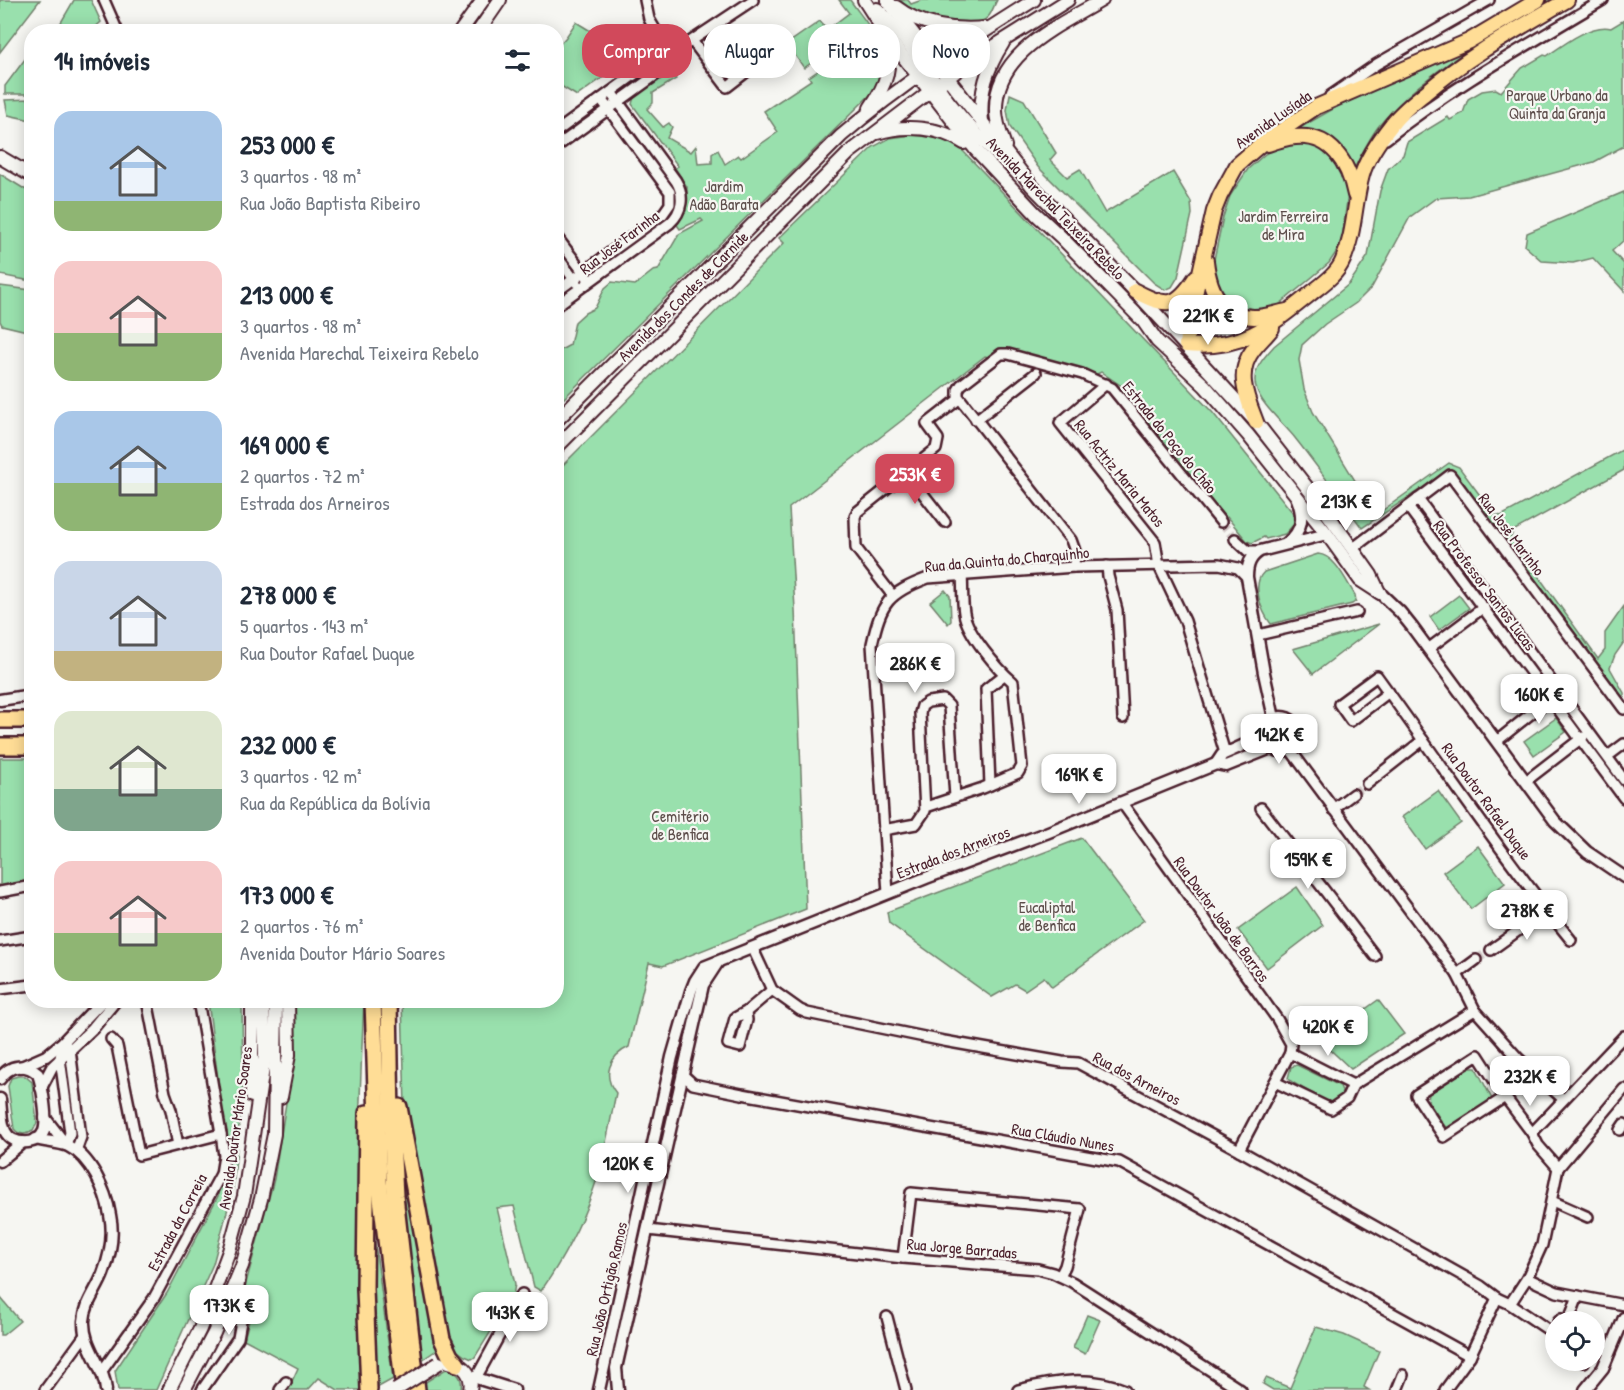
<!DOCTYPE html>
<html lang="pt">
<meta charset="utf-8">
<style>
body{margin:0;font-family:"Patrick Hand",sans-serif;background:#f2f2f3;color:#1f2937;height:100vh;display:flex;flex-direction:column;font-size:22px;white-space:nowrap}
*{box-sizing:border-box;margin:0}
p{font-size:20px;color:#747a83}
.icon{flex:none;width:33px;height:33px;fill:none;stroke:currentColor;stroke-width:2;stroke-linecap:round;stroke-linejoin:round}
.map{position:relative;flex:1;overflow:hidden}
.side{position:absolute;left:24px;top:24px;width:540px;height:984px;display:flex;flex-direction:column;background:#fff;border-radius:24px;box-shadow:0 3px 15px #0003}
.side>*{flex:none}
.banner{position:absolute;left:582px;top:24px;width:570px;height:54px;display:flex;gap:12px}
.tools{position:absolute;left:1545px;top:1311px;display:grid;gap:12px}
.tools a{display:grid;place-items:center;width:60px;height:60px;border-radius:50%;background:#fff;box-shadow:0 3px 15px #0003;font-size:30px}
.price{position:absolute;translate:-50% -51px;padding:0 14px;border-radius:12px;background:#fff;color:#222;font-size:20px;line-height:39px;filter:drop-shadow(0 2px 3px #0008)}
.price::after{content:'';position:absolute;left:50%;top:36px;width:18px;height:14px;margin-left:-9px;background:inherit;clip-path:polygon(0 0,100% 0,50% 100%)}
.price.selected{background:#d1495b;color:#fff}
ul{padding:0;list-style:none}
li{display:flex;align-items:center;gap:18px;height:150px;padding:0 30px}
li span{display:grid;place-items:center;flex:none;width:168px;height:120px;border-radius:18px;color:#555}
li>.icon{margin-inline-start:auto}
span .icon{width:72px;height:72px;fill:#fffc;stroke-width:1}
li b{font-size:26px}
h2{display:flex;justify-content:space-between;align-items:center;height:72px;padding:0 30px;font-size:26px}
.pill{padding:0 21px;border-radius:24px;background:#fff;box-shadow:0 3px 15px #0003;font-size:21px;line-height:54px}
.pill.selected{background:#d1495b;color:#fff}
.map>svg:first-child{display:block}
.green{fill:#99e0ad;stroke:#72806c;stroke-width:1.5}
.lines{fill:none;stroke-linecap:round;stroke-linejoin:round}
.minor-tunnel{stroke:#d4cbca;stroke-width:9;stroke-dasharray:9 4.5;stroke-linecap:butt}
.minor-casing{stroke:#4a1f2b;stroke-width:14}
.tertiary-casing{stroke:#4a1f2b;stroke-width:15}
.secondary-casing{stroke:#4a1f2b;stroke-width:16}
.primary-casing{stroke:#4a1f2b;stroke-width:18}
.trunk-casing{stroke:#4a1f2b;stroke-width:20}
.minor{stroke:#f6f6f2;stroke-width:9}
.tertiary{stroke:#f6f6f2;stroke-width:10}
.secondary{stroke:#f6f6f2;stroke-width:12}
.primary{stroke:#ffdd96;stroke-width:14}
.trunk{stroke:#ffdd96;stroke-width:15}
.secondary-bridge-casing{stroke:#4a1f2b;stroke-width:16;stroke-linecap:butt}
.secondary-bridge{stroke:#f6f6f2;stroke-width:12}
.labels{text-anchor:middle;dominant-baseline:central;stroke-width:4.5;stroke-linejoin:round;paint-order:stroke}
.park-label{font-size:16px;fill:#5e4f4c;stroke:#f6f6f2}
.street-label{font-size:16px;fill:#4a1f2b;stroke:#f6f6f2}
</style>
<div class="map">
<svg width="1624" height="1390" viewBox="0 0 1624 1390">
<rect width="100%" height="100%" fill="#f6f6f2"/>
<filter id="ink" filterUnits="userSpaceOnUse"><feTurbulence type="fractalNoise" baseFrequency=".0167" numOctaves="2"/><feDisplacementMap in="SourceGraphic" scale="12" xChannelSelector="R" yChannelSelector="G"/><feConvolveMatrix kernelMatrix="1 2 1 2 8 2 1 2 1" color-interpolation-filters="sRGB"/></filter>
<g filter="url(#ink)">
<!-- green -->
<g class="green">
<path d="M0,0H40L0,52Z"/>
<path d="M74,0H91L101,22L91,31H63L60,24Z"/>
<path d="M839,0H850C871,30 894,50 876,89L557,405V352L570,345L575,322L585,313L595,308L605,288L612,282L635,285L653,271L658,270L679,234L703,221L701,219L680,229L675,222L686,211L687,187L675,168L678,166L632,104L634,97L664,75L669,73L676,79L653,93V103L647,109L663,127L669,123L672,127L667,138L691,152L696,146L698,164L712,163V154L718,150L725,164L738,155L741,158L778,132L764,111L811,80L809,77L847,51L832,26L849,13Z"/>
<path d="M900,0H908L911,4L922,0H997C994,5 992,13 988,17C972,34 913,15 900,0Z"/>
<path d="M1548,0H1551C1492,35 1421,73 1378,127C1369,139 1362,153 1355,167C1336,135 1329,139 1296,130L1356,96L1458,53Z"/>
<path d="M1624,20V146L1594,162L1469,196L1436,198L1410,217L1372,287L1356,303L1325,324L1302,345L1299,360L1304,389L1313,412L1376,515L1449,463L1459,467L1494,514L1501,516L1624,449V470L1513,531L1511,538L1598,659L1605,650V633L1624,606V642L1615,655L1610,668L1624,693V701L1451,469L1362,528C1340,498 1318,467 1295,438C1284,424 1260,404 1256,387C1251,371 1264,357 1274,346L1349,284L1368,256L1380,191L1388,169L1403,155L1407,142L1448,117L1450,120L1463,113L1468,99L1482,91L1496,89L1501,92L1522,68L1544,55L1547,56C1563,45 1591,23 1611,28Z"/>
<path d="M820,21L837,45L804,68L787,44Z"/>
<path d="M576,22L602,38L614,28L634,55L577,96L556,83L557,47L566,37Z"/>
<path d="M31,51V94H5V86Z"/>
<path d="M1010,94L1024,100L1056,153L1050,160L1067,177L1080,169L1105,213L1173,172L1191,202L1192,214L1178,277L1172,287L1165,290L1154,283L1038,167L1010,127L1007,110Z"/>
<path d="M31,99V120L8,115L5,100Z"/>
<path d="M912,135C932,137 949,138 964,152L1213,413L1293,513L1294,524L1285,534L1266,539L1264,537L1252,543L1247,541L1227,517L1224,520L1196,490L1121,390L1123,387L1101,372L1097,374L1046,359L1026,356L1000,350L988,357L985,356L789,508L795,609L806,909L663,966L649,963L629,1047C609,1056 602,1076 616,1093C610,1122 605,1152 597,1179C584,1219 564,1258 541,1291L534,1287L514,1206L497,1208L515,1284L513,1296L475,1357L472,1359C462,1356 454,1349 449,1339L405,1107L402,1001L556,1000V472L784,243L779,238L873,147L890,138Z"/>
<path d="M1312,142L1337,157L1348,193L1342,238L1337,251L1329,263L1274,309L1253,314L1226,303L1212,269L1223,217L1230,196L1248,169L1265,154L1282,145Z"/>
<path d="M0,174L31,193V281L0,275Z"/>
<path d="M1624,192V240L1612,251L1624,264V291L1593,258L1573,263L1542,261L1525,246L1527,233Z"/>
<path d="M0,286L31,290V332L2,325L0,321Z"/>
<path d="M1318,554C1335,555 1346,581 1355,595L1356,601L1352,604L1271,624C1261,611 1251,584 1264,572Z"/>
<path d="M945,590L950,596L951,621L948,624L930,602Z"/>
<path d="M1459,595L1469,608L1439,630L1430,617Z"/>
<path d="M1379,624L1313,674L1293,649Z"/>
<path d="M1556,718L1566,732L1534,755L1524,741Z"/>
<path d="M0,758H31V884L0,888Z"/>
<path d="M1438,791L1461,823L1425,849L1402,817Z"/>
<path d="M1082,838L1144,920L1052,987L1044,977L1025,990L1015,984L992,997L889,923L887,912Z"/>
<path d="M1478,846L1505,883L1471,909L1443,872Z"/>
<path d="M1297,887L1323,925L1267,968L1238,930Z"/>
<path d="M1378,1000L1404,1034L1351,1069L1321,1041Z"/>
<path d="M208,1001H242L243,1083L233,1189L213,1264L156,1390H118L115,1371L167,1293L218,1196L225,1134Z"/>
<path d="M293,1001H364C358,1129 354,1257 363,1386L360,1390H338L319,1378L308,1390H288L298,1368L244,1339L249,1321L242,1298L274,1179L294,1052Z"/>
<path d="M1297,1065L1340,1086L1342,1091L1341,1097L1333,1103L1326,1102L1292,1082L1288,1078L1291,1067Z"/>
<path d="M1469,1068H1476L1493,1101L1448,1131L1428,1101L1429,1093Z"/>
<path d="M18,1076H25L32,1082L37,1123L33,1131C26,1135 19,1135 14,1129L8,1086L11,1078Z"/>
<path d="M400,1161L438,1349L422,1360L413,1298L399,1163Z"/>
<path d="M371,1192L375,1244L393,1379L375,1389L369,1279Z"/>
<path d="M0,1297L20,1321L3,1335H0Z"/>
<path d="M1087,1315L1100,1320L1085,1354L1073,1348Z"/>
<path d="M1316,1327L1344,1335L1379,1351L1364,1387L1369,1390H1273L1263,1384L1266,1378L1290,1388Z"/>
<path d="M446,1369C458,1372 463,1377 461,1390H425L424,1383Z"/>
</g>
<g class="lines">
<!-- minor-tunnel -->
<g class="minor-tunnel">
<path d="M1221,522L1235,539"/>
<path d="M1353,794L1367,784"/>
<path d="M1476,960L1491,950"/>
</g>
<defs>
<g id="minor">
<path d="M104,0L118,32"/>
<path d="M645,0L649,19L670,55"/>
<path d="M693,42L727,87L745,73L731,54L713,68"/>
<path d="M1330,96L1377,64L1489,0"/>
<path d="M556,132L657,58L670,55L753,0"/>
<path d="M1386,139C1453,86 1530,44 1603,0"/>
<path d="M556,147L664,69L670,55"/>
<path d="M556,236L587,277"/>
<path d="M556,255L576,282"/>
<path d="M556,292L663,214L670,204V192L601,99"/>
<path d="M556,306L670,223C682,212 685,196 676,181L611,92"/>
<path d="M1106,384L1060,423L1155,542L1159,566L1185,621L1225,753"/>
<path d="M976,420L1036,373"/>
<path d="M907,473L945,522"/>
<path d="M1418,499L1624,780"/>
<path d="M1408,507L1624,798"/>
<path d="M1235,539L1248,551H1260"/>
<path d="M1352,549L1450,475L1624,709"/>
<path d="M1107,566L1108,576L1117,610L1123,718"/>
<path d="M1074,567L1075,551L1071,540L958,396V390L961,385L1001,354H1008L1082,374L1112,388L1221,522"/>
<path d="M893,596L856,548L855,517L857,512L936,449L938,439L927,424L959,399"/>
<path d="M1258,635L1357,612"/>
<path d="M1428,649L1484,607"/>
<path d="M1389,692L1351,721L1339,704L1377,676C1441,764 1502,855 1571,940"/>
<path d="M1497,741L1553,696"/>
<path d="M1289,748L1457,974L1475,1010L1518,1058L1563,1099"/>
<path d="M1608,756L1624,744"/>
<path d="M1526,781L1583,737"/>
<path d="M1367,784L1423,740"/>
<path d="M990,785L986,689L1004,675"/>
<path d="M1122,803L1277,1019L1291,1044L1290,1053L1239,1150"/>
<path d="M926,807L983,788L1018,773L1022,766L1013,682C998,669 967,634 964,613C962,601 963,588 962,575"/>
<path d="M1261,808L1375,956"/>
<path d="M1333,809L1353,794"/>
<path d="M883,830L916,824L925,811L920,713L922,706L928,702L943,700L949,706L955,797"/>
<path d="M0,892L32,886"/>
<path d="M888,893L872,644C881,603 888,593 928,578L1074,567L1219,564L1238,568L1247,577"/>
<path d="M0,941L32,936"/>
<path d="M753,949L772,990L800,1010L807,1013L944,1041L1062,1062L1078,1063L1239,1150L1481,1286L1497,1298"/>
<path d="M1491,950L1547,910"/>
<path d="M1457,974L1476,960"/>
<path d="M0,989L32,985"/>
<path d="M147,1000L165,1093L171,1110L178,1145"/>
<path d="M746,1012L747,1020L740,1047L728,1044L735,1018L746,1012L772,990"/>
<path d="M111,1039L117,1046L139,1155L221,1134"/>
<path d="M63,1042L70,1049L81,1137L76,1151"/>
<path d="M63,1042L60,1058L70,1133L66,1145"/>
<path d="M1290,1053L1353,1085"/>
<path d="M682,1074L693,1084L742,1094L1119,1162L1470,1356"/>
<path d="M1275,1082L1331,1109L1347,1098L1353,1085L1475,1010"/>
<path d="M1505,1097L1444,1137L1416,1095L1478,1055L1505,1097L1532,1133L1538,1145L1558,1168"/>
<path d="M1620,1130L1624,1124"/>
<path d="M1532,1133L1624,1036"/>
<path d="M1558,1168L1624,1089"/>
<path d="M1552,1201L1588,1217"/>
<path d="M648,1230L903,1258L1038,1269L1053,1273L1072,1282L1241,1390"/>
<path d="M903,1258L911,1193L1080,1209L1065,1266L1060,1276"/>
<path d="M1527,1278L1557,1292L1624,1305"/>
<path d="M1510,1304L1556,1335"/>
<path d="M887,1317L906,1390"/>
<path d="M1558,1322L1561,1319L1569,1320L1578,1296"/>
<path d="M1582,1360L1584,1362"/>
<path d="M102,1371L154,1298L221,1174L224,1156L221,1134L198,1000"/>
<path d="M476,1378L522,1294"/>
<path d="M45,1390L85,1335"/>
<path d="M202,1390L238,1338L241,1321L237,1302L240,1279"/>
<path d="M280,1390L286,1382"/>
<path d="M1018,1390C1054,1381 1090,1375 1125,1390"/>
<path d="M1397,1390L1403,1375"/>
<path d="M1445,1390L1470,1356L1497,1298L1510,1304L1527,1278L1542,1245L1558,1168"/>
</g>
<g id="tertiary">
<path d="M1287,543C1303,530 1304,517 1297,499"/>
<path d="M1380,593L1400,612L1412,627L1555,821L1587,852L1624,877"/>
<path d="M0,700L32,695"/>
<circle cx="1281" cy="734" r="17"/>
<path d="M1274,718L1264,673L1247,577C1247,565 1250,557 1260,551L1327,534"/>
<path d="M1216,764L1222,755L1264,736"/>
<path d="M21,1067L46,1056L63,1042L103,1000"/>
<path d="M0,1079C9,1064 26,1063 38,1074C42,1085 48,1120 44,1131C38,1146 12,1146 5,1131C1,1122 1,1109 0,1099"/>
<path d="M41,1088L52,1067L93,1028L116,1000"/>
<path d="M45,1118L66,1145"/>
<path d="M36,1139C46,1142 59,1142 68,1146C91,1157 106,1191 110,1215C114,1234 110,1256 103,1274C97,1290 85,1303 84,1321C83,1347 104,1365 106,1390"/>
<path d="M0,1161L23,1142"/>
<path d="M470,1376L514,1390"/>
<path d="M599,1390L672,1057L691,991L695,981L704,967L926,878L1046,833L1216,764L1226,766L1271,748"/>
<path d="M618,1390L616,1368L618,1359L701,994L703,985L718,962"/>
<path d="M1585,1390L1603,1368L1624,1318"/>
</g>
<g id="secondary">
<path d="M864,0L887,36L976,150L1036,214L1061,237L1143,321L1157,341L1205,386L1248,435L1327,534L1360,580L1380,593"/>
<path d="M887,0L1032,186L1135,291L1256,422L1327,513L1371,575L1379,592"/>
<path d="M896,7C920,26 956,31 985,28"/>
<path d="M877,9C905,35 926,70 948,101C966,124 987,146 1009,165"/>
<path d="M460,32L483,0"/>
<path d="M478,32L500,0"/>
<path d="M870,108C888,82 891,69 887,37"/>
<path d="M982,123C979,92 987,68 1003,43"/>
<path d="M877,133C905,124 940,127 964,143"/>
<path d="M1005,146C1001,135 996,123 996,111C994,52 1061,25 1102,0"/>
<path d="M0,157L32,176"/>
<path d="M556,421L841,136C900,85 967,42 1034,0"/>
<path d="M556,448L849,153L966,64L1068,0"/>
<path d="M252,1000V1096"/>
<path d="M281,1097L289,1055L288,1000"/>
<path d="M449,1362C465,1365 473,1375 470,1390"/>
<path d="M169,1390L200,1329L229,1251L244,1196L265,1054L263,1000"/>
<path d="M184,1390L214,1333L242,1266L261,1199L274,1134L276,1000"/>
</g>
<g id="primary">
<path d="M1538,0L1469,41L1316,107L1260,145L1237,165L1220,196L1214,211L1189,321L1186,345C1241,350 1268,328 1309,295C1321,285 1337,275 1343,260C1355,232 1354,203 1362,175C1367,157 1381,138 1392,124C1401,112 1414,102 1425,93C1468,56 1518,29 1567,0"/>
<path d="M1268,144C1276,141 1286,138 1295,137C1332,133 1349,165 1355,195"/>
<path d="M1206,261C1209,289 1221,317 1254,317C1265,317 1276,313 1287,311"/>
<path d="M1135,291C1167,308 1176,308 1196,277"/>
<path d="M1256,422C1247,398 1235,373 1253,350C1259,342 1266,336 1272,328"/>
</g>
<g id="trunk">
<path d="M0,720H32"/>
<path d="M0,746H32"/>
<path d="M373,1000L379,1181L404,1390"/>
<path d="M389,1000L391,1120L395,1196L417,1390"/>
<path d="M399,1107L442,1339L450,1356L457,1364"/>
<path d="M367,1113L365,1289L369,1390"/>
</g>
</defs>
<!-- minor casing -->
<use href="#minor" class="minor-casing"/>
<!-- tertiary casing -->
<use href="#tertiary" class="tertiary-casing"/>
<!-- secondary casing -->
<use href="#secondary" class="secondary-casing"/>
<!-- primary casing -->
<use href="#primary" class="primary-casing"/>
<!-- trunk casing -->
<use href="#trunk" class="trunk-casing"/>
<!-- minor -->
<use href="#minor" class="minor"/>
<!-- tertiary -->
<use href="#tertiary" class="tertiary"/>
<!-- secondary -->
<use href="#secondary" class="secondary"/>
<!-- primary -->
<use href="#primary" class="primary"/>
<!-- trunk -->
<use href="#trunk" class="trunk"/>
<defs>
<path id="secondary-bridge" d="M396,1390L439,1363"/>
</defs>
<!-- secondary-bridge casing -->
<use href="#secondary-bridge" class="secondary-bridge-casing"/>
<!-- secondary-bridge -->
<use href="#secondary-bridge" class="secondary-bridge"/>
</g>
</g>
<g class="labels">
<!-- park labels -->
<g class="park-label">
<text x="1557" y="95">Parque Urbano da<tspan x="1557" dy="18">Quinta da Granja</tspan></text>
<text x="724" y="186">Jardim<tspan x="724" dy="18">Adão Barata</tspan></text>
<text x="1283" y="216">Jardim Ferreira<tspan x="1283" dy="18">de Mira</tspan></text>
<text x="680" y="816">Cemitério<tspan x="680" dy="18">de Benfica</tspan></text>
<text x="1047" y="907">Eucaliptal<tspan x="1047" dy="18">de Benfica</tspan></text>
</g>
<!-- street labels -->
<g class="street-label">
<text transform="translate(1273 119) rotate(-35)">Avenida Lusíada</text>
<text transform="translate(1056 208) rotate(46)">Avenida Marechal Teixeira Rebelo</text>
<text transform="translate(619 242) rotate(-37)">Rua José Farinha</text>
<text transform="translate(683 296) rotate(-45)">Avenida dos Condes de Carnide</text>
<text transform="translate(1170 437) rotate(51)">Estrada do Poço do Chão</text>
<text transform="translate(1120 473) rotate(51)">Rua Actriz Maria Matos</text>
<text transform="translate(1512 534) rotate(53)">Rua José Marinho</text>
<text transform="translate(1007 559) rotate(-5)">Rua da Quinta do Charquinho</text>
<text transform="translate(1485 585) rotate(53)">Rua Professor Santos Lucas</text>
<text transform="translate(1487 801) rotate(54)">Rua Doutor Rafael Duque</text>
<text transform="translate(953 852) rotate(-21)">Estrada dos Arneiros</text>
<text transform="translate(1222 919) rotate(54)">Rua Doutor João de Barros</text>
<text transform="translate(1137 1078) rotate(28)">Rua dos Arneiros</text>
<text transform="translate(235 1128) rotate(-82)">Avenida Doutor Mário Soares</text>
<text transform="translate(1063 1137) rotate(10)">Rua Cláudio Nunes</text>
<text transform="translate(177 1222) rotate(-62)">Estrada da Correia</text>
<text transform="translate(962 1248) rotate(5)">Rua Jorge Barradas</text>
<text transform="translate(606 1289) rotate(-77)">Rua João Ortigão Ramos</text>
</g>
</g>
</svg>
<div class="tools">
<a><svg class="icon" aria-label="locate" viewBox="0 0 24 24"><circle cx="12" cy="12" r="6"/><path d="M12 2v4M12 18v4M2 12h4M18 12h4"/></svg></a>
</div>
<b class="price" style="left:1208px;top:346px">221K €</b>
<b class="price selected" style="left:915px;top:505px">253K €</b>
<b class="price" style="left:1346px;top:532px">213K €</b>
<b class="price" style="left:915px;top:694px">286K €</b>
<b class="price" style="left:1539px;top:725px">160K €</b>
<b class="price" style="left:1279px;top:765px">142K €</b>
<b class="price" style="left:1079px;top:805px">169K €</b>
<b class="price" style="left:1308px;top:890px">159K €</b>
<b class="price" style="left:1527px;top:941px">278K €</b>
<b class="price" style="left:1328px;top:1057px">420K €</b>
<b class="price" style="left:1530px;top:1107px">232K €</b>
<b class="price" style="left:628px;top:1194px">120K €</b>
<b class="price" style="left:229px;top:1336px">173K €</b>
<b class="price" style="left:510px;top:1343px">143K €</b>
<div class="banner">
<a class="pill selected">Comprar</a>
<a class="pill">Alugar</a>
<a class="pill">Filtros</a>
<a class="pill">Novo</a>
</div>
<section class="side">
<h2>14 imóveis<svg class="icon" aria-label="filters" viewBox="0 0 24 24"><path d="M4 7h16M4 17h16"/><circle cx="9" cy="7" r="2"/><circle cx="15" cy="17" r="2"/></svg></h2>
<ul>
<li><span style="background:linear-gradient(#a9c7e8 75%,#8fb573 0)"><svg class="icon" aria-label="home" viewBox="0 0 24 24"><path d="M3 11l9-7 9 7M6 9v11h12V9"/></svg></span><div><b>253 000 €</b><p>3 quartos · 98 m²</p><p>Rua João Baptista Ribeiro</p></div></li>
<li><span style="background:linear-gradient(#f6c9c9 60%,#8fb573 0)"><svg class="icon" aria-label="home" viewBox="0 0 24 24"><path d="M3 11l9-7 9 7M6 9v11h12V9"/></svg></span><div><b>213 000 €</b><p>3 quartos · 98 m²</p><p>Avenida Marechal Teixeira Rebelo</p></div></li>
<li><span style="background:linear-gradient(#a9c7e8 60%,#8fb573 0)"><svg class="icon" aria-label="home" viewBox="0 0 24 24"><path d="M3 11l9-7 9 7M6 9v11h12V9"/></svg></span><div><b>169 000 €</b><p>2 quartos · 72 m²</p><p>Estrada dos Arneiros</p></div></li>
<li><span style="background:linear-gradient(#c9d6e8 75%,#c2b280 0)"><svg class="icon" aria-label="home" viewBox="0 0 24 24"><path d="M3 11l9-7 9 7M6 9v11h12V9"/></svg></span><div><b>278 000 €</b><p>5 quartos · 143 m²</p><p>Rua Doutor Rafael Duque</p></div></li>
<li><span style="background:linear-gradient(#dfe7d0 65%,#7fa58c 0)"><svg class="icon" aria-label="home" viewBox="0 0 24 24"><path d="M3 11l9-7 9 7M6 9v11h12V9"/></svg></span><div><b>232 000 €</b><p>3 quartos · 92 m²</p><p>Rua da República da Bolívia</p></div></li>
<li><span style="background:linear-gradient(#f6c9c9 60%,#8fb573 0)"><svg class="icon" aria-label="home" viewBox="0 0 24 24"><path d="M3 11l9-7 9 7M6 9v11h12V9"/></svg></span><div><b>173 000 €</b><p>2 quartos · 76 m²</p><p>Avenida Doutor Mário Soares</p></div></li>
</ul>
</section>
</div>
